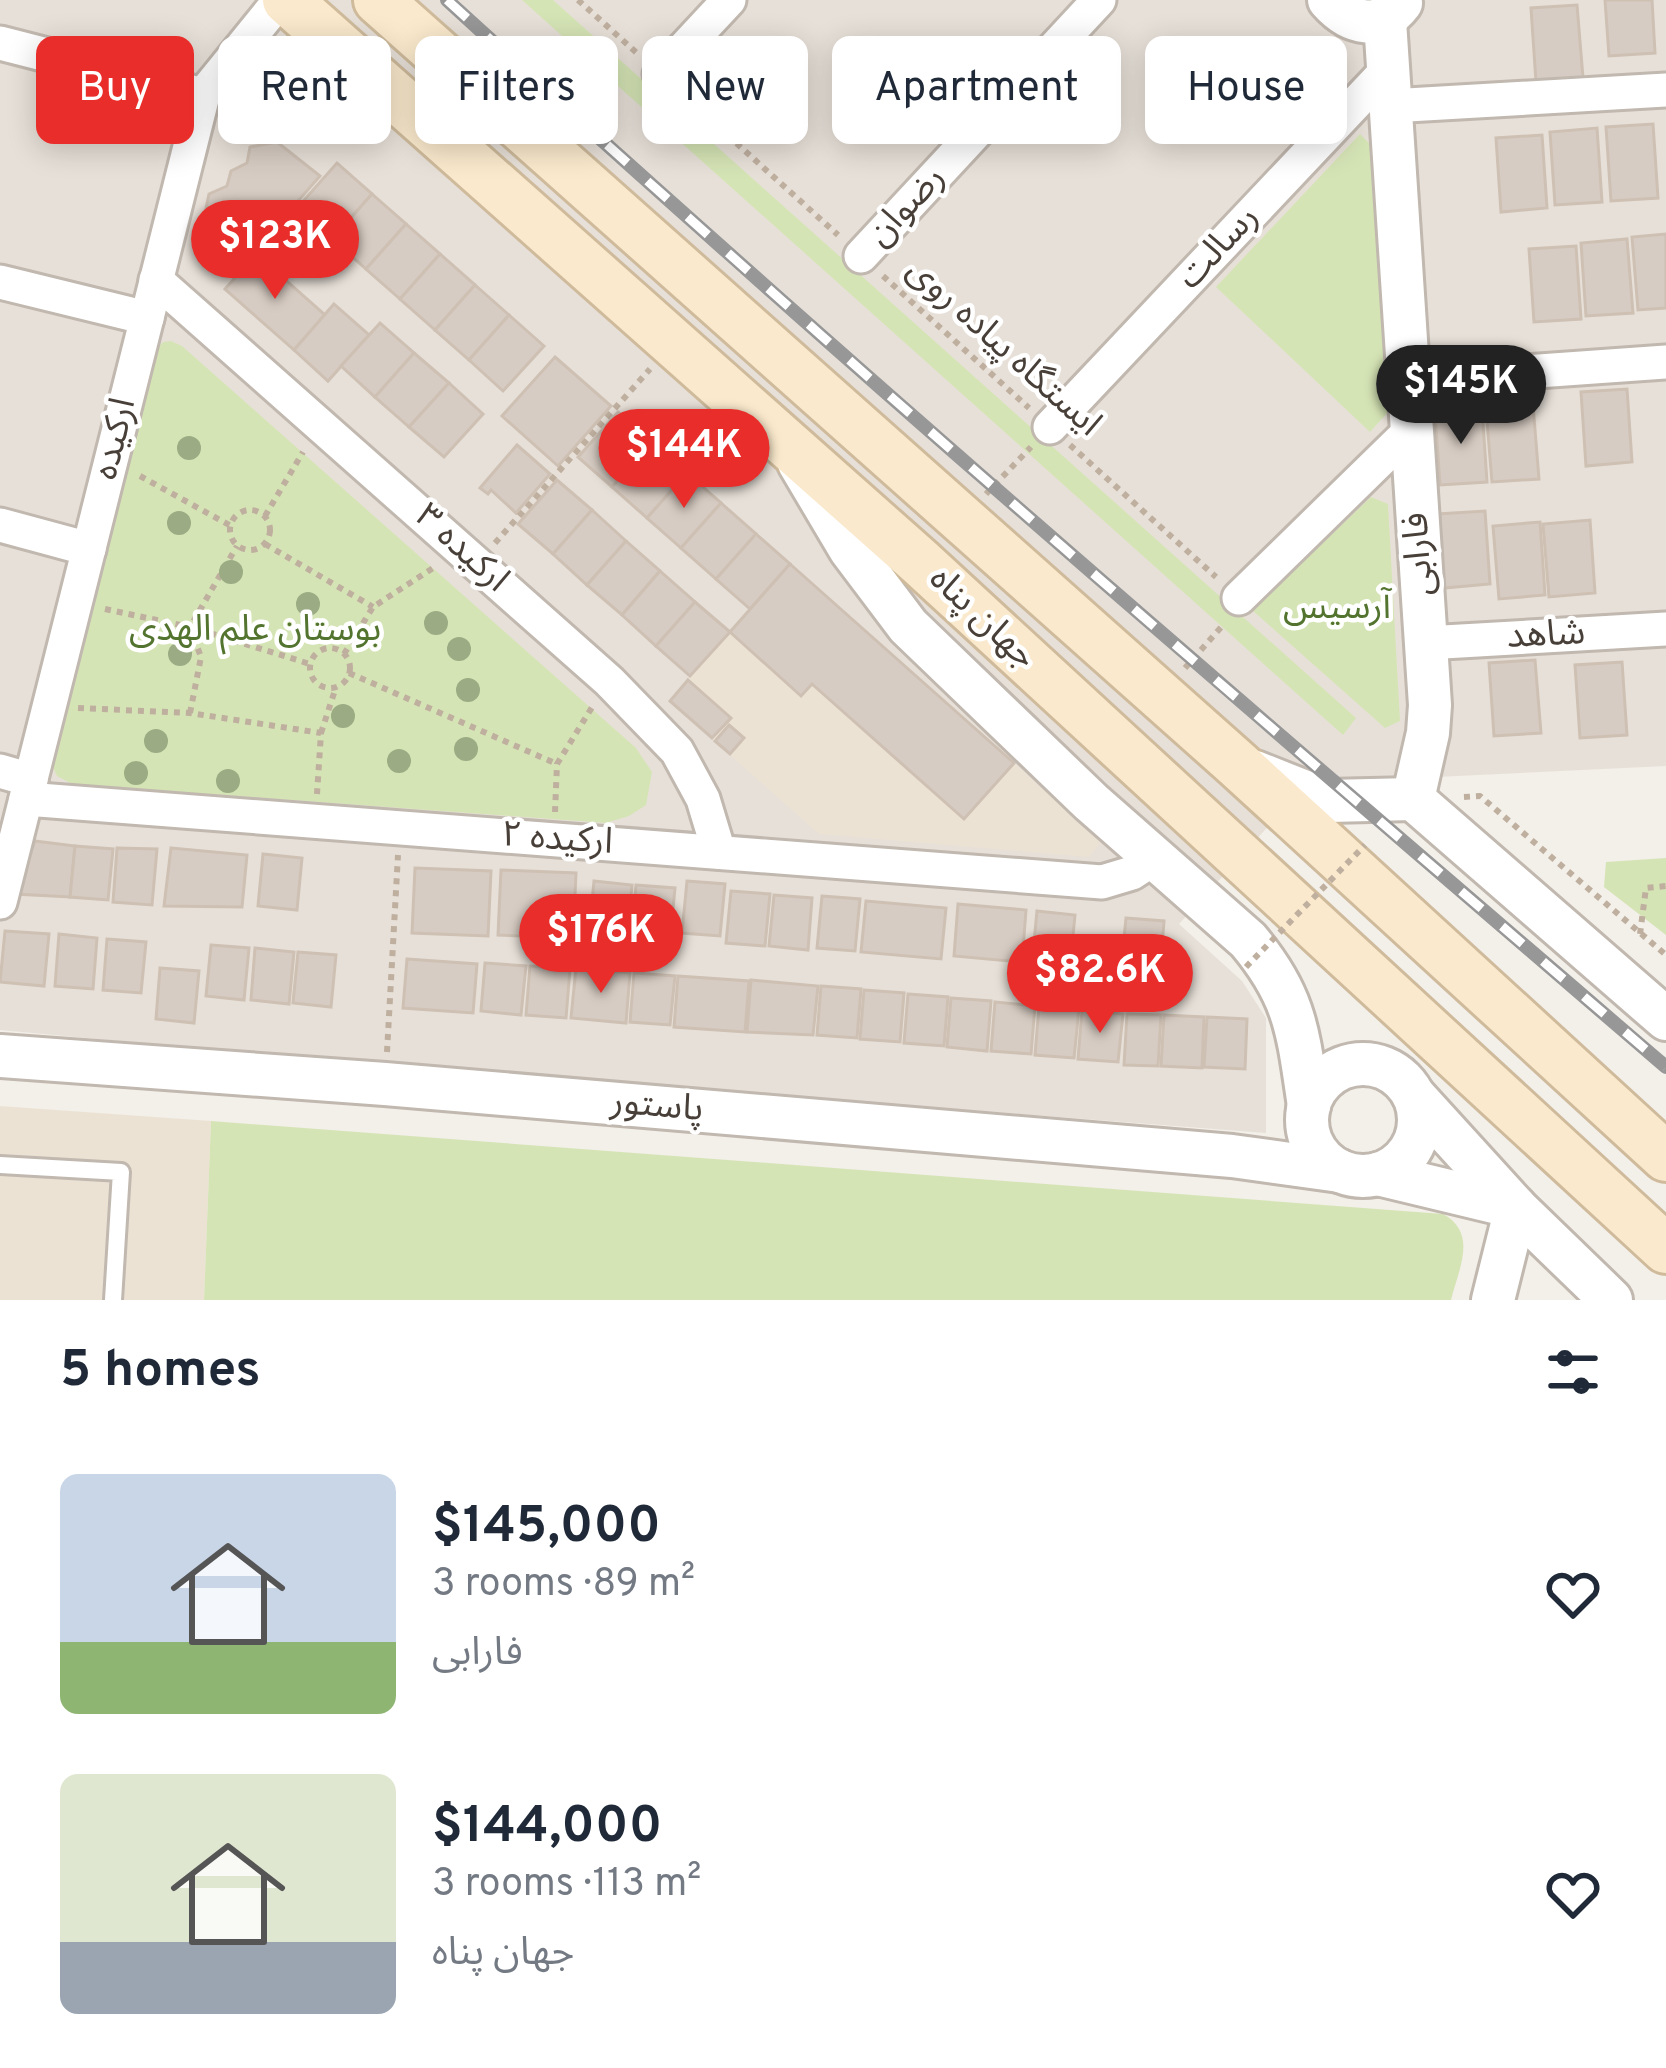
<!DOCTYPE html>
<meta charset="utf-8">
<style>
body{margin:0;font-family:Overpass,"Noto Sans Arabic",sans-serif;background:#f2f2f3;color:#1f2937;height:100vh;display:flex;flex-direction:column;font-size:45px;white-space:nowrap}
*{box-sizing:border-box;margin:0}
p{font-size:39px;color:#747a83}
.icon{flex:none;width:66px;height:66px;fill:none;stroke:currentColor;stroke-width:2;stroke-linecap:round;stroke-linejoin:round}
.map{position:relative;height:1300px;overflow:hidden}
.sheet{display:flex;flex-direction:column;background:#fff;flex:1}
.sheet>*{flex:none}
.top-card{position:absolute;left:36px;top:36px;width:1596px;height:108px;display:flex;gap:24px}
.price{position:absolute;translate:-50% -102px;padding:0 27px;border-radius:42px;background:#e92d2a;color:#fff;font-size:39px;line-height:78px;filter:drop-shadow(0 3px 6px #0008)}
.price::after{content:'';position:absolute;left:50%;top:72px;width:36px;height:27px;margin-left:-18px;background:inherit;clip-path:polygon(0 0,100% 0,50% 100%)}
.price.active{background:#222;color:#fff}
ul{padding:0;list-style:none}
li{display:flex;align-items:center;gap:36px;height:300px;padding:0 60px}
li span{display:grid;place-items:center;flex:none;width:336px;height:240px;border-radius:18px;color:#555}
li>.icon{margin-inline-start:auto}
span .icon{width:144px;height:144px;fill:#fffc;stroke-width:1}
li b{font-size:51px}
h2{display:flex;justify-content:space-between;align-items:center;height:144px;padding:0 60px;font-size:51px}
.chip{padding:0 42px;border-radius:18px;background:#fff;box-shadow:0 6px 30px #0003;font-size:42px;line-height:108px}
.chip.active{background:#e92d2a;color:#fff}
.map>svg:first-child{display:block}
.residential{fill:#e7e0d8}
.education{fill:#ebe2d4}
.green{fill:#d5e4b5}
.building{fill:#d7ccc3;stroke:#cec0b3;stroke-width:3}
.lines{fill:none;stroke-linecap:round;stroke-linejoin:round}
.service-casing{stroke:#c1b8af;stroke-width:22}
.minor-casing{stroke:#c1b8af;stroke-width:39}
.tertiary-casing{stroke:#c1b8af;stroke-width:48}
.secondary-casing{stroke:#cfbb9c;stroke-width:54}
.path{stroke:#bfaf9f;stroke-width:6;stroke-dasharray:6 6;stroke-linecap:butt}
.service{stroke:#fff;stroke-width:16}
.minor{stroke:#fff;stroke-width:33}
.tertiary{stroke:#fff;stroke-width:42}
.secondary{stroke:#fae9cc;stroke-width:48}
.rail-casing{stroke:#979797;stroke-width:14}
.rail{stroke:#fff;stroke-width:9;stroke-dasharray:27;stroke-linecap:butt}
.path-bridge{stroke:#bfaf9f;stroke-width:6;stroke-dasharray:6 6;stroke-linecap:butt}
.tree{fill:#9bab83}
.labels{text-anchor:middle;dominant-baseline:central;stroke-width:9;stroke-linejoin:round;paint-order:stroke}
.street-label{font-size:36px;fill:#473f38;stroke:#fff}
.park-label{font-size:36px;fill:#53742f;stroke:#fff}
</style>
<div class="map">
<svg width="1666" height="1300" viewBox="0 0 1666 1300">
<rect width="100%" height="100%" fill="#f3efe9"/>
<!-- residential -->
<path class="residential" d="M0,0H1666V766L1308,783L1179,924L1242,981L1266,1018V1133L335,1061L0,1030Z"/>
<!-- education -->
<g class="education">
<path d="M790,564L1102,841L1089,857L819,834L669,701Z"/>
<path d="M0,1106L211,1121L204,1300H0Z"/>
</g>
<!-- green -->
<g class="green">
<path d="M522,0H553L1356,718L1343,735Z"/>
<path d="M1360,134L1371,145L1389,411L1370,432L1216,287Z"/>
<path d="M171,341L182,346L636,748L652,772L646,805L629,816L606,823L72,784L57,776L51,763L155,351L163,342Z"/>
<path d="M1371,497L1388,504L1400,721L1385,728L1252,610Z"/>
<path d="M1666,858V935L1604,887L1606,862Z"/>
<path d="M211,1121L1443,1214C1478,1233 1459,1268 1451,1300H204Z"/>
</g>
<!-- building -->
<g class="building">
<path d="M1605,0H1652L1655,53L1609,56Z"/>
<path d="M1577,5L1583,78L1536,82L1531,8Z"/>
<path d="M1653,124L1658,198L1611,201L1606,127Z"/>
<path d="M1597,128L1602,202L1555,205L1550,132Z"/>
<path d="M1542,135L1547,208L1501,212L1496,138Z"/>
<path d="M277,142L320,176L232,276L198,246L209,194L227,186L231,171L247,163L250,147Z"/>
<path d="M337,163L372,194L332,239L297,208Z"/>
<path d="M372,194L406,224L366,269L332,239Z"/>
<path d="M406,224L440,254L400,299L366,269Z"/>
<path d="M1666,234V308L1638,310L1632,237Z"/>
<path d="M1627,239L1633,313L1586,316L1581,243Z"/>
<path d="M1576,246L1581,319L1534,322L1529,249Z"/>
<path d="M256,254L325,315L294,350L225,289Z"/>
<path d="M440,254L475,285L435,330L400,299Z"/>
<path d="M475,285L509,315L469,360L435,330Z"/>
<path d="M334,304L369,335L328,381L294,350Z"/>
<path d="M509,315L544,346L503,391L469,360Z"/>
<path d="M380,323L414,353L375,397L341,366Z"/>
<path d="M414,353L449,383L409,427L375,397Z"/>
<path d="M555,357L611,406L558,466L502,416Z"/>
<path d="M449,383L483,414L444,457L409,427Z"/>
<path d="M1627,389L1632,462L1586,466L1581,392Z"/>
<path d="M1533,405L1539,479L1492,482L1486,409Z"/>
<path d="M1482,408L1487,482L1440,485L1435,412Z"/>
<path d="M618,412L653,442L612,487L578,457Z"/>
<path d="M653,442L687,473L647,518L612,487Z"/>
<path d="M517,445L550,474L516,513L491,490L488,494L480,488Z"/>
<path d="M687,473L721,503L681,548L647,518Z"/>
<path d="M557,480L592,510L553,554L518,524Z"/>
<path d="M721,503L756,534L716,579L681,548Z"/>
<path d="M592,510L626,541L587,585L553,554Z"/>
<path d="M1485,511L1490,584L1444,588L1438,514Z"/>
<path d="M1590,520L1595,593L1549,597L1543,524Z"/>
<path d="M1540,522L1545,595L1499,599L1493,526Z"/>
<path d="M756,534L790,564L750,609L716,579Z"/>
<path d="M626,541L660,571L622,615L587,585Z"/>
<path d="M790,564L1014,763L964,819L812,684L801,696L730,632Z"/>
<path d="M660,571L695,602L656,646L622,615Z"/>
<path d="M695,602L730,632L690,676L656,646Z"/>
<path d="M1535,660L1541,733L1494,736L1489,663Z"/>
<path d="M1622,662L1627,735L1580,738L1575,665Z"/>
<path d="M688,680L731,718L712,738L670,701Z"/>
<path d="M729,725L744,738L730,754L715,741Z"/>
<path d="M35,841L75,846L70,897L15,894Z"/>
<path d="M75,846L113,849L108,900L70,897Z"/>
<path d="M117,848L157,849L152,905L113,902Z"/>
<path d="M171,848L247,855L242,907L164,906Z"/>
<path d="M263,854L302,858L297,910L258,906Z"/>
<path d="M415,868L491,871L488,936L412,933Z"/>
<path d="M501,870L576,873L573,938L498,935Z"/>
<path d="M594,881L632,885L627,936L589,933Z"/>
<path d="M687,881L725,884L720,936L682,933Z"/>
<path d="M636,885L675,888L670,940L631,937Z"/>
<path d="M731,891L770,894L765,946L726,943Z"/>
<path d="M774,895L812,898L808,950L769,946Z"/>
<path d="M822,896L860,899L855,951L817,948Z"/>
<path d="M866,901L946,908L941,959L861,952Z"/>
<path d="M958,904L1026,910L1022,962L954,956Z"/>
<path d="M1037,911L1075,915L1070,966L1032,963Z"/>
<path d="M1126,918L1164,921L1160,973L1121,969Z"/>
<path d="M5,931L49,934L44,986L0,982Z"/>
<path d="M59,934L97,938L93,989L55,986Z"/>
<path d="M107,939L146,942L141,993L103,990Z"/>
<path d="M211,945L249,948L244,1000L206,996Z"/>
<path d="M255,948L294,952L289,1004L251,1000Z"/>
<path d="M298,952L336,955L331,1007L293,1003Z"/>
<path d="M407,959L477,964L473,1013L403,1008Z"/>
<path d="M485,963L526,966L521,1015L481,1011Z"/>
<path d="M530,966L570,969L566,1018L526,1015Z"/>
<path d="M160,968L199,971L194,1023L156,1019Z"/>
<path d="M576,968L630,973L626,1023L571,1018Z"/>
<path d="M634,973L675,976L670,1025L630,1022Z"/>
<path d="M678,976L749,981L745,1032L674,1027Z"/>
<path d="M751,980L818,986L813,1035L747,1032Z"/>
<path d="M821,986L861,989L857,1038L817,1035Z"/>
<path d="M864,990L904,993L900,1042L860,1039Z"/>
<path d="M908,994L948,997L944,1046L904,1043Z"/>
<path d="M951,998L991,1001L987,1051L947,1047Z"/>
<path d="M995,1002L1035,1006L1031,1054L991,1051Z"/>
<path d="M1039,1006L1079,1009L1074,1058L1035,1055Z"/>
<path d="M1082,1010L1123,1014L1118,1062L1078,1059Z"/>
<path d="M1127,1014L1161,1015L1158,1066L1124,1065Z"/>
<path d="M1164,1015L1204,1017L1202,1068L1161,1066Z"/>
<path d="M1207,1017L1247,1019L1245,1069L1204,1067Z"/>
</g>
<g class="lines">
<defs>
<path id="service" d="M0,1165L121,1172L113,1300"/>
<g id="minor">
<path d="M0,43L203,95"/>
<path d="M660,74L729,0"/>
<path d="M1390,106L1666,90"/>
<path d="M861,256L1099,0"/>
<path d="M156,280L609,681L677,751L703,799L719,852"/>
<path d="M0,282L147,318"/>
<path d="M1409,380L1666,362"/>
<path d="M1050,427L1388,69"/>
<path d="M0,525L89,549"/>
<path d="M1239,598L1412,429"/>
<path d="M1426,643L1666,629"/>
<path d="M0,771L31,780"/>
<path d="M26,799L1102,882L1132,873L1155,858"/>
<path d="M0,902L203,95L280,0"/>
</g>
<g id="tertiary">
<path d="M1329,0C1351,25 1380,31 1401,3"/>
<path d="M1385,21L1430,705L1428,733L1413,799"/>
<path d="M799,463L850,549L908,626L1091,802L1248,940C1297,998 1298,1034 1309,1106"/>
<path d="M1255,772L1328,801L1413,799L1666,1019"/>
<path d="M0,1056L385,1084L1232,1156L1340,1171"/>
<circle cx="1363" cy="1120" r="56"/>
<path d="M1414,1096L1516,1208L1611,1300"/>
<path d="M1378,1174L1515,1207"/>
<path d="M1493,1300L1516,1208"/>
</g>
<g id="secondary">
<path d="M287,0L920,562L1666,1249"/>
<path d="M378,0L1237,764L1666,1157"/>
</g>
</defs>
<!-- service casing -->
<use href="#service" class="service-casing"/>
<!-- minor casing -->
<use href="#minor" class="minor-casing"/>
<!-- tertiary casing -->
<use href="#tertiary" class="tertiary-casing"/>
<!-- secondary casing -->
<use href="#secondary" class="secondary-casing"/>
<!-- path -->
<g class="path">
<path d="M578,0L638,54"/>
<path d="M683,95L838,235"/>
<path d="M883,276L1029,408"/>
<path d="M1070,445L1216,577"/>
<path d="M140,476L231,526"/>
<path d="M986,494L1031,447"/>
<circle cx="250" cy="530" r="20"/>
<path d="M265,516L303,452"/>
<path d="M495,543L650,369"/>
<path d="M265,544L373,607"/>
<path d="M105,609L190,627L310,664"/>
<circle cx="330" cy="668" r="20"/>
<path d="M344,654L373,607L433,568"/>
<path d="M1185,668L1224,624"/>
<path d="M349,673L557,764"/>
<path d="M78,708L190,713L321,733L317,794"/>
<path d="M190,713L201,657L190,627L237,546"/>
<path d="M321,733L336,687"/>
<path d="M1464,797L1480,796L1666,955"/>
<path d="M555,812L557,764L594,704"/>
<path d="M1640,934L1646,888L1666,886"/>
<path d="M387,1052L398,855"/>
</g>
<!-- service -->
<use href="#service" class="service"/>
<!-- minor -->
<use href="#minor" class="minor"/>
<!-- tertiary -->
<use href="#tertiary" class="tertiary"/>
<!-- secondary -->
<use href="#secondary" class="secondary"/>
<defs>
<path id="rail" d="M447,0C846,364 1256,715 1666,1067"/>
</defs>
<!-- rail casing -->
<use href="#rail" class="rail-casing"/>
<!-- rail -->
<use href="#rail" class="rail"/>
<!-- path-bridge -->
<path class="path-bridge" d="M1246,967L1365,845"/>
</g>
<!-- trees -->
<g class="tree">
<circle cx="189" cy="448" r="12"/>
<circle cx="179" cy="523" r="12"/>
<circle cx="231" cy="572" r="12"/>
<circle cx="308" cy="604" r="12"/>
<circle cx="436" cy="623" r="12"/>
<circle cx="459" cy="649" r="12"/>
<circle cx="180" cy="654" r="12"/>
<circle cx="468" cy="690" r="12"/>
<circle cx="343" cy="716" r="12"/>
<circle cx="156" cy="741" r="12"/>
<circle cx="466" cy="749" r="12"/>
<circle cx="399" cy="761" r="12"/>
<circle cx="136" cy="773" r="12"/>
<circle cx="228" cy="781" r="12"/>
</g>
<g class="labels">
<!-- street labels -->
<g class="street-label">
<text transform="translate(907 207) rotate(-47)">رضوان</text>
<text transform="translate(1219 248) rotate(-47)">رسالت</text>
<text transform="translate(1003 348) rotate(42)">ایستگاه پیاده روی</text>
<text transform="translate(116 439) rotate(-76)">ارکیده</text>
<text transform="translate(461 549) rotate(42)">ارکیده ۳</text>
<text transform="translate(1420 554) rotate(-94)">فارابی</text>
<text transform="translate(982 619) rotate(43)">جهان پناه</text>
<text transform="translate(1546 636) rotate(-3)">شاهد</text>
<text transform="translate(557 840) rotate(4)">ارکیده ۲</text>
<text transform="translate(657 1107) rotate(5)">پاستور</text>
</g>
<!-- park labels -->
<g class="park-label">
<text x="1337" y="609">آرسیس</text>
<text x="255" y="631">بوستان علم الهدی</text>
</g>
</g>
</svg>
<b class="price" style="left:275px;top:302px">$123K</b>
<b class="price active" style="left:1461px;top:447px">$145K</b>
<b class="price" style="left:684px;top:511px">$144K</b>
<b class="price" style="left:601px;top:996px">$176K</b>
<b class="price" style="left:1100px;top:1036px">$82.6K</b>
<div class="top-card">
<a class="chip active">Buy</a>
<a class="chip">Rent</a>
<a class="chip">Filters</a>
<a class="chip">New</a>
<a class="chip">Apartment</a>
<a class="chip">House</a>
</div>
</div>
<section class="sheet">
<h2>5 homes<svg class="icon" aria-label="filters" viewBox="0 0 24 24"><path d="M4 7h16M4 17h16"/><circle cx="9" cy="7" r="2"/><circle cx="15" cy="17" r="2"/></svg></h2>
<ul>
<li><span style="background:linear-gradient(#c9d6e8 70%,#8fb573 0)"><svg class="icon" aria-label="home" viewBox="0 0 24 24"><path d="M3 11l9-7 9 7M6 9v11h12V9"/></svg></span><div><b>$145,000</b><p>3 rooms · 89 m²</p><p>فارابی</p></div><svg class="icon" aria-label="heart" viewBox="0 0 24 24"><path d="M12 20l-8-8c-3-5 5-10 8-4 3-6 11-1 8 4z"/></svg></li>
<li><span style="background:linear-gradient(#dfe7d0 70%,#9aa5b1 0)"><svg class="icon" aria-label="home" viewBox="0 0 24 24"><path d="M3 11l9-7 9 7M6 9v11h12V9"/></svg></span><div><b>$144,000</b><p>3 rooms · 113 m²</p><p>جهان پناه</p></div><svg class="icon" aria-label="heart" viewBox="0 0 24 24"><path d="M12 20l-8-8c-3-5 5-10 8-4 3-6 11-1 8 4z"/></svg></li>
</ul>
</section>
